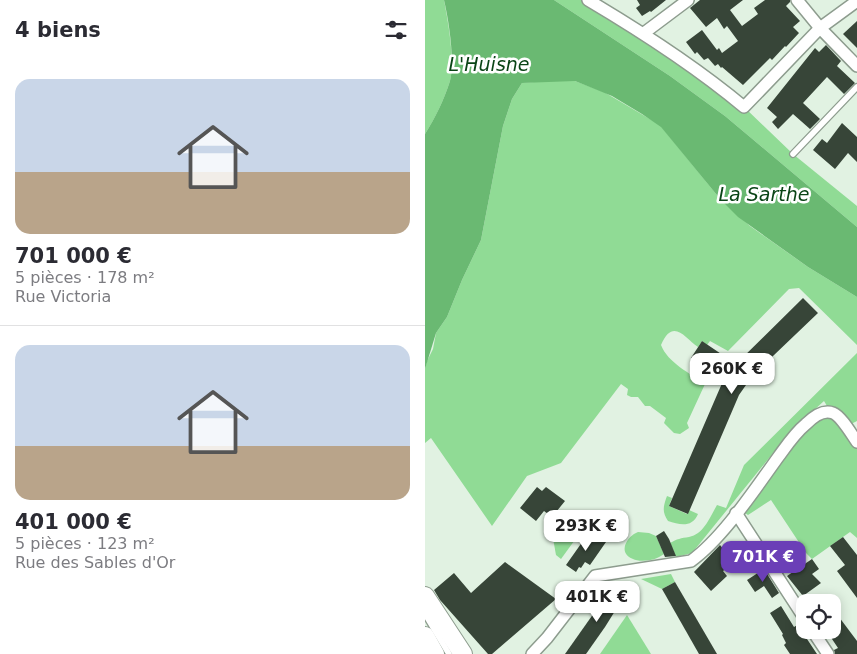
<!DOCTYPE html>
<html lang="fr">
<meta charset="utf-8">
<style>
body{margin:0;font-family:"DejaVu Sans",sans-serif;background:#f7f7f7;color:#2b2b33;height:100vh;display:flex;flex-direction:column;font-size:19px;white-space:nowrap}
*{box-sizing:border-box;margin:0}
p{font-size:16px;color:#7c7c81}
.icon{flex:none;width:28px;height:28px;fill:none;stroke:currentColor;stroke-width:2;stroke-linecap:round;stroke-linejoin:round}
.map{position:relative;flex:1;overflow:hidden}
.sheet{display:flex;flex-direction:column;background:#fff;width:425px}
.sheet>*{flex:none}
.tools{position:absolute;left:371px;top:594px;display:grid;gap:10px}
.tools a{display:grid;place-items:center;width:45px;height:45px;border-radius:10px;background:#fff;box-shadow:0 2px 12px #0003;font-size:25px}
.price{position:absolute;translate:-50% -42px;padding:0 11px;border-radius:10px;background:#fff;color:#222;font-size:16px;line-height:32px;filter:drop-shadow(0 1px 2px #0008)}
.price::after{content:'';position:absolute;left:50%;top:30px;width:15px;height:11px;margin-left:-8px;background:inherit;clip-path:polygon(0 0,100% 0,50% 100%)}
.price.current{background:#6b3fb7;color:#fff}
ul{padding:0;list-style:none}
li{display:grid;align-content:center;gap:10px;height:265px;padding:0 15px}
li+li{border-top:1px solid #e1e1e2}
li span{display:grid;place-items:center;height:155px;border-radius:15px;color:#555}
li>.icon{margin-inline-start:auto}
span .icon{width:90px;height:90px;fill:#fffc;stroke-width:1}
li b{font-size:21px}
h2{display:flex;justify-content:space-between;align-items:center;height:60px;padding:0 15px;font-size:21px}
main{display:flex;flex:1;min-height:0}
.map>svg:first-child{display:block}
.green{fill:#90db95}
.water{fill:#6ab972}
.building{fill:#374538}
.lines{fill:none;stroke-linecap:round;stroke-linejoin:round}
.service-casing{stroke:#8d9c8e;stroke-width:8}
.minor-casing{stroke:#8d9c8e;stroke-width:14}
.primary-casing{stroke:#8d9c8e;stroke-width:20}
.service{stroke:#fff;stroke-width:5.5}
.minor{stroke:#fff;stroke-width:11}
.primary{stroke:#fff;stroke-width:18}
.labels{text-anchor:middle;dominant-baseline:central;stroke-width:5;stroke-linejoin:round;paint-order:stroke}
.water-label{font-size:19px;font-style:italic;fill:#0a4516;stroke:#fff}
</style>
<main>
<section class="sheet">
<h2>4 biens<svg class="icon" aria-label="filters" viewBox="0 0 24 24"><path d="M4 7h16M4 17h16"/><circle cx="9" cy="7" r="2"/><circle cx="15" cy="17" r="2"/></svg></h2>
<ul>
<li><span style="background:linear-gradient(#c9d6e8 60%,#b9a48a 0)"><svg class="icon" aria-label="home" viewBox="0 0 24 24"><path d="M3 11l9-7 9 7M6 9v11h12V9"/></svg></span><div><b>701 000 €</b><p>5 pièces · 178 m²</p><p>Rue Victoria</p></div></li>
<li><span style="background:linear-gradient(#c9d6e8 65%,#b9a48a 0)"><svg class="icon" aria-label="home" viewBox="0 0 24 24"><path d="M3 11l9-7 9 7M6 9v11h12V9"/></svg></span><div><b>401 000 €</b><p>5 pièces · 123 m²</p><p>Rue des Sables d'Or</p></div></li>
</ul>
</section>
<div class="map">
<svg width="432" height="654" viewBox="0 0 432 654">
<rect width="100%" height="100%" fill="#e1f2e2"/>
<!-- green -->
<g class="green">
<path d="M0,0H19C23,21 30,61 25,81C19,100 10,118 0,134Z"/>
<path d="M129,0H163L319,107L368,154L432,206V227L300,116L245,76Z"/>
<path d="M122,81H150L179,92L235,125L296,200L325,226L383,267L432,297V345L374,288L364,289L303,351L285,341L282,345L277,341L273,347C260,338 248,317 236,345C243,363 265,373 280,384L262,423L264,428L255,434L249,433L239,423L241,418L225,406H220L213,397H206L202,395L203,389L196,384L136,463L102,476L67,526L6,438L0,443V369L2,361L8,349L11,333L22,317L37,280L56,240L78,126L87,99L97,83Z"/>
<path d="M432,353V421L426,424L418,414L402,406L399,401L366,431L267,553L251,557L245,543C252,539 256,538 264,537C279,534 285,517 292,505L301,508L319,465Z"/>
<path d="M395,417L409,419L432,447V538L425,532L387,559L381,553L346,500L323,515L320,513L373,436Z"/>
<path d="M242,496L247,498L244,506L262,514L264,510L273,514C267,528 255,525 243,521C237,512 238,507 242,496Z"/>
<path d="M141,513L160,526L136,559L131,555L127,533Z"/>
<path d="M213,532L224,533L231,536L239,554C237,555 235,557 232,558C226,561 213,562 208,559C192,553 202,536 213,532Z"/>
<path d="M246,574L250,582L237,589L216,579Z"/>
<path d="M202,615L226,654H175Z"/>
</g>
<!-- water -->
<path class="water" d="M19,0H129L245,76L300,116L432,227V297L383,267L313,217L296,200L236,127L217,114L187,96L150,81L97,83L87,99L78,126L56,240L37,280L22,317L11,333L0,369V134C10,118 19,100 25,81C30,61 24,21 19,0Z"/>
<!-- building -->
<g class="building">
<path d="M212,0H241L226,12L225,11L217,16L211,8L215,5Z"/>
<path d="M275,0H318L305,10L317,26L333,14L329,8L340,0H365V2L361,6L375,21L368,27L374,33L361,47L360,46L347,60L345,58L318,85L297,67L296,68L293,64L290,66L283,58L279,60L272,52L270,54L261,42L277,30L292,50L294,48L297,53L313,41L302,26L299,29L292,18L281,27L265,8Z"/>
<path d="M432,21V48L418,34Z"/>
<path d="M401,45L416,61L412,66L430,83L419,94L402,77L378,103L395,119L385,129L368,114L353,129L347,122L352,117L342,108L390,48L394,52Z"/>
<path d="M417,123L432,137V162L423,153L410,169L388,150L397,139L402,143Z"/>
<path d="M378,298L393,313L328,375L314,395L263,514L244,506L298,381L266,358L277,341L311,364Z"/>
<path d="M112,487L117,491L121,487L140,501L127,517L119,511L111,521L95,508Z"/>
<path d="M165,531L181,542L165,565L160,562L156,568L154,567L151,572L141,565Z"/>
<path d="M239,531L244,539L251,556L240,557L231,536Z"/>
<path d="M418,537L432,555V598L412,571L420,565L405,546Z"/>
<path d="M295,545L309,563L298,571L302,576L286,591L269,572Z"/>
<path d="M387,559L394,569L387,574L396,583L378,596L362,576Z"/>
<path d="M80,562L131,599L67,654H63L15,600L9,590L29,573L46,593Z"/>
<path d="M339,569L354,593L347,598L339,586L330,592L322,580Z"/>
<path d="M250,582L292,654H274L237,589Z"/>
<path d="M188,586L200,595L180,627L161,654H140Z"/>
<path d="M356,606L369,627L374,624L379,626L383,638L382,639L392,654H365L359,645L361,643L357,635L358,634L345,613Z"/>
<path d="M408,609L432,641V654H410L409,650L413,648L405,636L408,634Z"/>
</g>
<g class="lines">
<defs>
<g id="service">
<path d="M368,154L432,87"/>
<path d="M0,614L24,654"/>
</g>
<g id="minor">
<path d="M163,0C217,32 270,66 319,107L395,28L432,1"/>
<path d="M372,0L395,28L432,66"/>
<path d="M219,33L263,0"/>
<path d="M311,513L380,619"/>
<path d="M387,630L403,654"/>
<path d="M107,654L122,638L170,576L266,561C298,538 330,489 354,456C362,445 370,433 381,424C387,418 398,409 408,413C416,416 427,435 432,442"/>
</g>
<g id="primary">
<path d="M0,596L38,654"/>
<path d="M0,636L10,654"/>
</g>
</defs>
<!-- service casing -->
<use href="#service" class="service-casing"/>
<!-- minor casing -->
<use href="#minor" class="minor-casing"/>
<!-- primary casing -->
<use href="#primary" class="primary-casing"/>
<!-- service -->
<use href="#service" class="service"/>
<!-- minor -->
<use href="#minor" class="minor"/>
<!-- primary -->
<use href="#primary" class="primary"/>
</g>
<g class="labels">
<!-- water labels -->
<g class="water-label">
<text x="64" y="64">L'Huisne</text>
<text x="339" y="194">La Sarthe</text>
</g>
</g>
</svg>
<div class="tools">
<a><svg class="icon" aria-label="locate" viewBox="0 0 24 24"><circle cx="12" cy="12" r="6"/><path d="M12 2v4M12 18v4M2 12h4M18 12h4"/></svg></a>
</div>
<b class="price" style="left:307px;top:395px">260K €</b>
<b class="price" style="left:161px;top:552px">293K €</b>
<b class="price current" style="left:338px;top:583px">701K €</b>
<b class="price" style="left:172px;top:623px">401K €</b>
</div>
</main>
